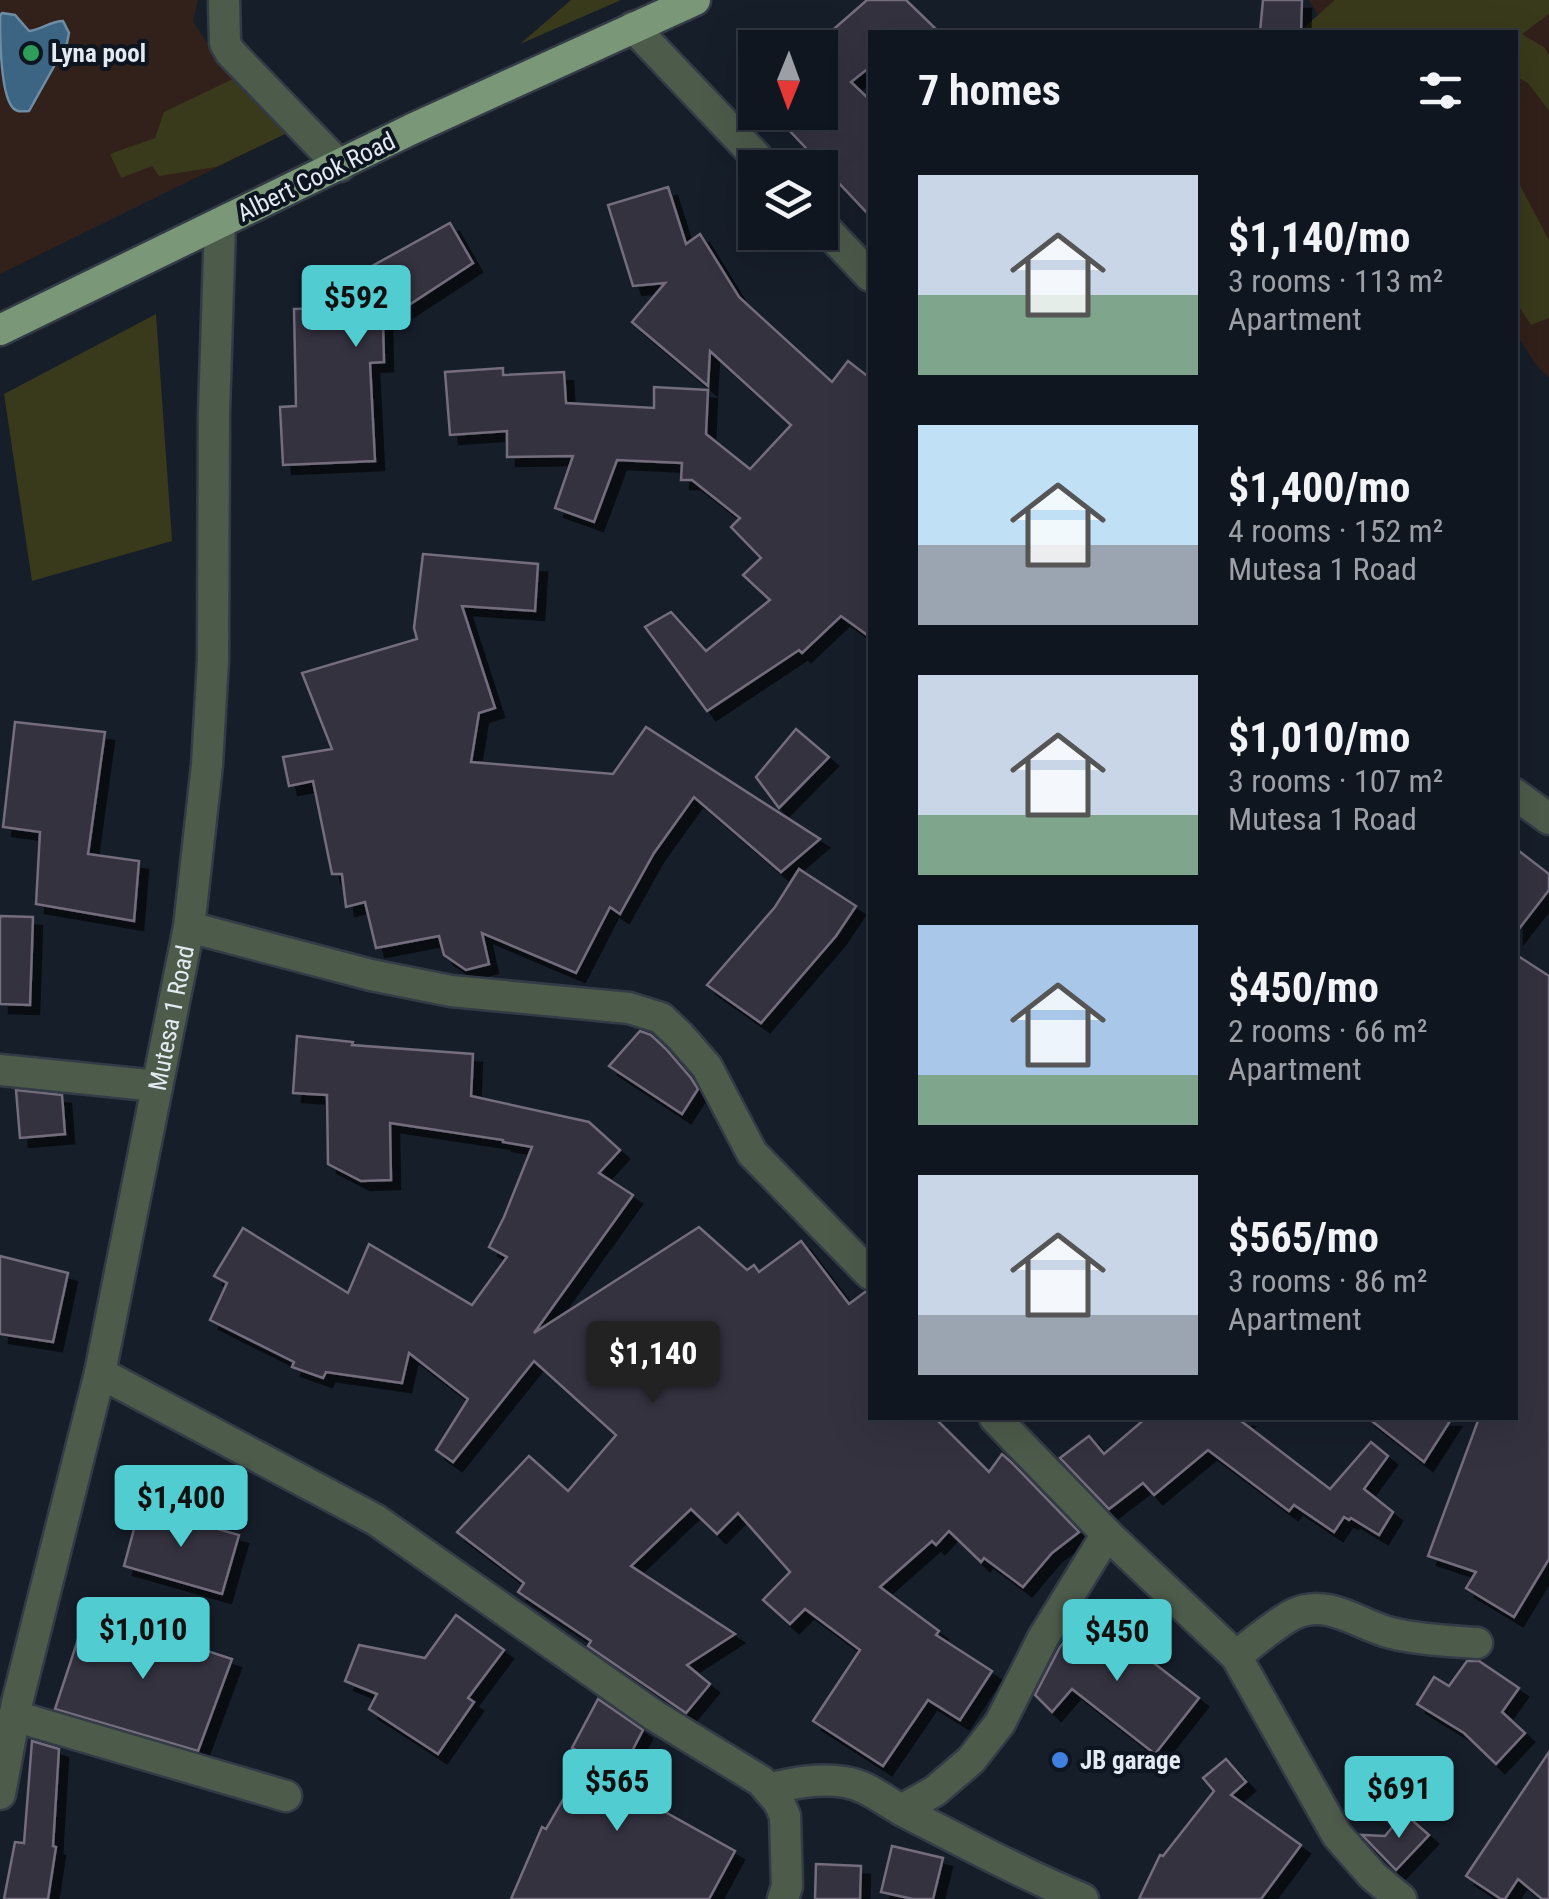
<!DOCTYPE html>
<meta charset="utf-8">
<style>
body{margin:0;font-family:"Roboto Condensed",sans-serif;background:#1e232d;color:#f1f3f6;height:100vh;display:flex;flex-direction:column;font-size:38px;white-space:nowrap}
*{box-sizing:border-box;margin:0}
p{font-size:32px;color:#9c9fa5}
.icon{flex:none;width:55px;height:55px;fill:none;stroke:currentColor;stroke-width:2;stroke-linecap:round;stroke-linejoin:round}
.map{position:relative;flex:1;overflow:hidden}
.side{position:absolute;left:868px;top:30px;width:650px;height:1390px;display:flex;flex-direction:column;background:#101620;border-radius:0px;box-shadow:0 10px 40px #0002,0 0 0 2px #30353e}
.side>*{flex:none}
.needle{width:65px;rotate:181deg}
.controls{position:absolute;left:738px;top:30px;display:grid;gap:20px}
.controls a{display:grid;place-items:center;width:100px;height:100px;border-radius:0px;background:#101620;box-shadow:0 10px 40px #0002,0 0 0 2px #30353e;font-size:50px}
.price{position:absolute;translate:-50% -85px;padding:0 22px;border-radius:10px;background:#51ccd1;color:#111;font-size:32px;line-height:65px;filter:drop-shadow(0 2px 5px #0008)}
.price::after{content:'';position:absolute;left:50%;top:60px;width:30px;height:22px;margin-left:-15px;background:inherit;clip-path:polygon(0 0,100% 0,50% 100%)}
.price.current{background:#222;color:#fff}
ul{padding:0;list-style:none}
li{display:flex;align-items:center;gap:30px;height:250px;padding:0 50px}
li span{display:grid;place-items:center;flex:none;width:280px;height:200px;border-radius:0px;color:#555}
li>.icon{margin-inline-start:auto}
span .icon{width:120px;height:120px;fill:#fffc;stroke-width:1}
li b{font-size:42px}
h2{display:flex;justify-content:space-between;align-items:center;height:120px;padding:0 50px;font-size:42px}
.map>svg:first-child{display:block}
.commercial{fill:#32201a}
.green{fill:#393a1b}
.water{fill:#3c6483;stroke:#6e8ca4;stroke-width:2.5}
.building{fill:#36313f;stroke:#736d7d;stroke-width:2.5;filter:url(#shadow)}
.lines{fill:none;stroke-linecap:round;stroke-linejoin:round}
.minor-casing{stroke:#333b46;stroke-width:35}
.major-casing{stroke:#333b46;stroke-width:35}
.minor{stroke:#4d5b4b;stroke-width:30}
.major{stroke:#7a9878;stroke-width:30}
.leisure-dot{fill:#2e9e5b;stroke:#0d1520;stroke-width:4}
.shop-dot{fill:#3f7fe0;stroke:#0d1520;stroke-width:4}
.labels{text-anchor:middle;dominant-baseline:central;stroke-width:8;stroke-linejoin:round;paint-order:stroke}
.poi-label{font-size:25px;font-weight:bold;fill:#e4eaf2;stroke:#0d1520;text-anchor:start}
.street-label{font-size:25px;fill:#e4eaf2;stroke:#0d1520}
</style>
<div class="map">
<svg width="1549" height="1899" viewBox="0 0 1549 1899">
<defs>
<filter id="shadow"><feDropShadow dx="9" dy="9" stdDeviation="0" flood-color="#0009"/></filter>
</defs>
<rect width="100%" height="100%" fill="#161e2a"/>
<!-- commercial -->
<g class="commercial">
<path d="M0,0H198L193,22L233,79L291,119L287,133L0,274Z"/>
<path d="M1309,0H1549V378L1537,366L1515,332V32H1328Z"/>
</g>
<!-- green -->
<g class="green">
<path d="M571,0H621L520,44Z"/>
<path d="M1335,0H1549V14L1522,34L1545,48L1549,56V111L1528,83L1515,76V32H1299Z"/>
<path d="M233,79L291,119L287,133L216,167L159,176L152,166L121,178L110,154L155,138L164,112Z"/>
<path d="M1515,164L1516,178L1549,240V318L1531,325L1515,300Z"/>
<path d="M156,314L172,541L32,581L4,394Z"/>
</g>
<!-- water -->
<path class="water" d="M2,13L15,15L29,31C42,30 50,21 63,21L69,33L67,43L29,111C22,111 18,113 13,108C0,94 0,36 0,16Z"/>
<!-- building -->
<g class="building">
<path d="M867,0H906L939,32H870V67L851,82L870,100V216L772,112H820V41Z"/>
<path d="M1263,0H1302L1301,32H1260Z"/>
<path d="M668,187L686,244L700,234L739,297L832,382L848,361L870,378V637L841,616L802,653L799,650L707,711L645,627L671,612L706,651L770,600L743,575L761,558L731,527L740,518L692,480H681L682,463L617,460L594,522L555,508L573,456L507,457V431L450,435L445,372L503,368V375L564,372L566,403L654,408V387L708,390L706,434L750,469L791,425L710,351L708,386L632,322L665,283L633,286L608,205Z"/>
<path d="M450,223L473,263L383,322L384,362L370,363L375,461L283,465L280,407L296,406L294,309L334,308L325,292Z"/>
<path d="M423,554L538,564L535,611L462,606L495,708L479,713L471,762L613,774L646,727L820,839L781,872L694,797L654,853L620,914L610,907L576,973L482,933L489,964L466,970L444,955L439,936L376,948L365,902L346,907L342,874H332L313,781L289,786L283,757L332,749L302,673L417,639L414,628Z"/>
<path d="M15,722L105,732L88,854L139,861L134,921L36,904L40,832L3,827Z"/>
<path d="M796,729L829,757L779,808L756,777Z"/>
<path d="M1515,848L1549,874V890L1515,934Z"/>
<path d="M799,869L856,906L836,936L761,1023L707,985L775,907Z"/>
<path d="M0,916L33,917L30,1005L0,1004Z"/>
<path d="M1515,954L1549,976V1559L1514,1617L1466,1588L1476,1572L1428,1556L1479,1418H1515Z"/>
<path d="M640,1031L651,1035L666,1049L691,1078L698,1089L682,1114L609,1066Z"/>
<path d="M297,1036L353,1042L352,1045L473,1054L471,1096L589,1122L620,1150L599,1173L633,1195L534,1333L699,1227L747,1270L754,1265L759,1272L801,1241L849,1304L865,1292H870V1418H935L989,1472L1002,1454L1011,1462L1079,1532L1052,1553L1023,1587L984,1558L981,1562L949,1531L936,1545L932,1541L880,1587L939,1631L936,1635L992,1671L960,1720L928,1700L883,1766L813,1721L860,1650L805,1609L790,1624L763,1600L790,1572L738,1513L717,1534L691,1509L631,1566L735,1634L687,1665L710,1684L686,1713L588,1646L591,1641L518,1592L524,1583L457,1532L529,1456L568,1491L616,1435L534,1361L453,1462L436,1450L468,1399L409,1353L402,1383L326,1372L323,1378L292,1367L294,1362L210,1320L227,1283L214,1276L243,1228L348,1293L369,1244L472,1305L507,1257L489,1247L504,1217L532,1147L503,1142V1140L390,1123L391,1180L361,1181L328,1164L327,1095L293,1093Z"/>
<path d="M16,1090L62,1095L65,1134L20,1138Z"/>
<path d="M0,1256L68,1273L53,1342L0,1334Z"/>
<path d="M1146,1418H1245L1241,1421L1330,1489L1371,1442L1388,1456L1364,1489L1393,1512L1379,1535L1351,1518L1349,1520L1344,1517L1334,1532L1294,1505L1289,1511L1208,1450L1154,1495L1143,1483L1109,1509L1060,1458L1089,1436L1104,1454Z"/>
<path d="M1368,1418H1452L1424,1462Z"/>
<path d="M140,1507L239,1535L222,1594L124,1566Z"/>
<path d="M87,1612L232,1659L198,1751L55,1709Z"/>
<path d="M1088,1612L1199,1698L1155,1754L1072,1689L1052,1712L1035,1695L1060,1647Z"/>
<path d="M456,1615L504,1650L468,1698L474,1702L438,1754L369,1709L377,1694L345,1681L359,1645L425,1658Z"/>
<path d="M1467,1661H1479L1519,1688L1502,1712L1525,1733L1496,1764L1464,1733L1417,1704L1434,1677L1449,1686Z"/>
<path d="M598,1699L643,1730L615,1784L735,1851L709,1899H511L542,1827L546,1829L588,1756L572,1748Z"/>
<path d="M32,1741L59,1749L53,1846L56,1847L48,1899H4L15,1842L24,1843Z"/>
<path d="M1549,1752V1899H1542L1518,1879L1505,1899H1501L1466,1876Z"/>
<path d="M1226,1759L1246,1782L1231,1795L1301,1845L1261,1899H1139L1160,1855L1163,1856L1214,1791L1203,1778Z"/>
<path d="M1404,1813L1429,1835L1396,1870L1362,1835L1385,1836Z"/>
<path d="M892,1846L943,1858L933,1899H913L881,1892Z"/>
<path d="M816,1864L861,1866L860,1899H815Z"/>
</g>
<g class="lines">
<defs>
<g id="minor">
<path d="M224,0L225,43L230,52L340,166"/>
<path d="M633,27L767,168"/>
<path d="M820,223L870,276"/>
<path d="M1515,794L1549,819"/>
<path d="M189,927L371,975L451,991L629,1008L661,1018L680,1036L707,1067L752,1153L870,1274"/>
<path d="M0,1070L157,1086"/>
<path d="M100,1373L376,1520L655,1716L761,1781L779,1802L785,1816L787,1886L783,1899"/>
<path d="M995,1418L1107,1534L1236,1656L1337,1835L1373,1876L1401,1899"/>
<path d="M1236,1656C1252,1644 1277,1622 1294,1614C1329,1598 1359,1625 1391,1633C1420,1640 1449,1641 1477,1643"/>
<path d="M14,1716L286,1796"/>
<path d="M768,1789C794,1783 817,1778 845,1782C869,1786 885,1802 907,1813C965,1843 1023,1874 1083,1899"/>
<path id="s1" d="M0,1794L17,1703L100,1373L189,927L207,765L213,660L214,413L220,224"/>
<path d="M901,1810L935,1791L971,1760L1000,1723L1043,1638L1107,1534"/>
</g>
<path id="major" d="M0,330L412,129L695,0"/>
</defs>
<!-- minor casing -->
<use href="#minor" class="minor-casing"/>
<!-- major casing -->
<use href="#major" class="major-casing"/>
<!-- minor -->
<use href="#minor" class="minor"/>
<!-- major -->
<use href="#major" class="major"/>
</g>
<!-- markers -->
<circle class="leisure-dot" cx="31" cy="53" r="10"/>
<circle class="shop-dot" cx="1060" cy="1760" r="10"/>
<g class="labels">
<!-- poi labels -->
<g class="poi-label">
<text x="51" y="53">Lyna pool</text>
<text x="1080" y="1760">JB garage</text>
</g>
<!-- street labels -->
<g class="street-label">
<text transform="translate(316 177) rotate(-26)">Albert Cook Road</text>
<text stroke="none"><textPath href="#s1" startOffset="795">Mutesa 1 Road</textPath></text>
</g>
</g>
</svg>
<div class="controls">
<a><svg class="needle" viewBox="-14 -14 28 28"><path d="M0-13l5 13h-10z" fill="#e53935"/><path d="M0 13l5-13h-10z" fill="#9c9fa5"/></svg></a>
<a><svg class="icon" aria-label="layers" viewBox="0 0 24 24"><path d="M12 4l9 5-9 5-9-5zM3 14l9 5 9-5"/></svg></a>
</div>
<b class="price" style="left:356px;top:350px">$592</b>
<b class="price current" style="left:653px;top:1406px">$1,140</b>
<b class="price" style="left:181px;top:1550px">$1,400</b>
<b class="price" style="left:143px;top:1682px">$1,010</b>
<b class="price" style="left:1117px;top:1684px">$450</b>
<b class="price" style="left:617px;top:1834px">$565</b>
<b class="price" style="left:1399px;top:1841px">$691</b>
<section class="side">
<h2>7 homes<svg class="icon" aria-label="filters" viewBox="0 0 24 24"><path d="M4 7h16M4 17h16"/><circle cx="9" cy="7" r="2"/><circle cx="15" cy="17" r="2"/></svg></h2>
<ul>
<li><span style="background:linear-gradient(#c9d6e8 60%,#7fa58c 0)"><svg class="icon" aria-label="home" viewBox="0 0 24 24"><path d="M3 11l9-7 9 7M6 9v11h12V9"/></svg></span><div><b>$1,140/mo</b><p>3 rooms · 113 m²</p><p>Apartment</p></div></li>
<li><span style="background:linear-gradient(#bfe0f5 60%,#9aa5b1 0)"><svg class="icon" aria-label="home" viewBox="0 0 24 24"><path d="M3 11l9-7 9 7M6 9v11h12V9"/></svg></span><div><b>$1,400/mo</b><p>4 rooms · 152 m²</p><p>Mutesa 1 Road</p></div></li>
<li><span style="background:linear-gradient(#c9d6e8 70%,#7fa58c 0)"><svg class="icon" aria-label="home" viewBox="0 0 24 24"><path d="M3 11l9-7 9 7M6 9v11h12V9"/></svg></span><div><b>$1,010/mo</b><p>3 rooms · 107 m²</p><p>Mutesa 1 Road</p></div></li>
<li><span style="background:linear-gradient(#a9c7e8 75%,#7fa58c 0)"><svg class="icon" aria-label="home" viewBox="0 0 24 24"><path d="M3 11l9-7 9 7M6 9v11h12V9"/></svg></span><div><b>$450/mo</b><p>2 rooms · 66 m²</p><p>Apartment</p></div></li>
<li><span style="background:linear-gradient(#c9d6e8 70%,#9aa5b1 0)"><svg class="icon" aria-label="home" viewBox="0 0 24 24"><path d="M3 11l9-7 9 7M6 9v11h12V9"/></svg></span><div><b>$565/mo</b><p>3 rooms · 86 m²</p><p>Apartment</p></div></li>
</ul>
</section>
</div>
